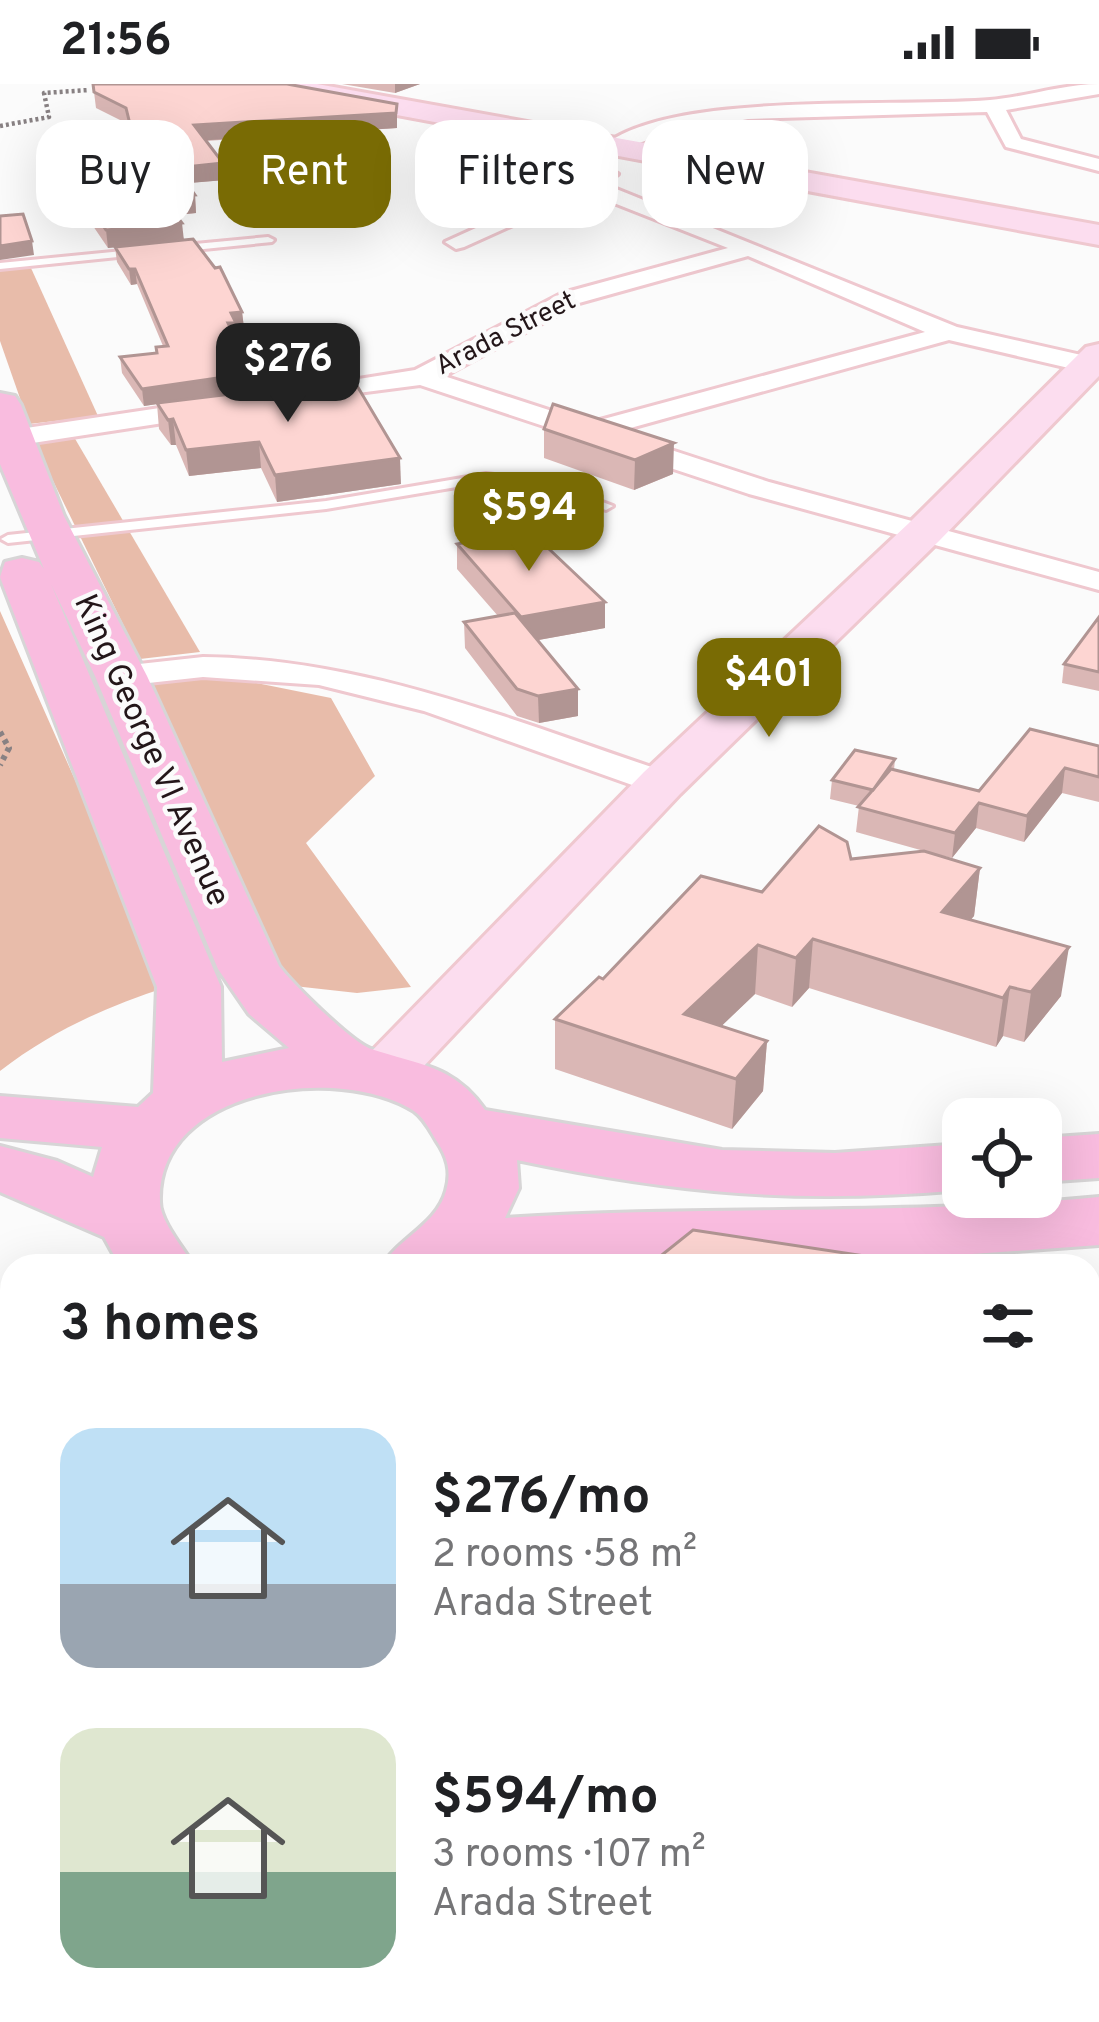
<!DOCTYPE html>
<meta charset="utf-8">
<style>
body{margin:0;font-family:Overpass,sans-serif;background:#f2f2f2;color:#202124;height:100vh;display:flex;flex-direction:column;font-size:45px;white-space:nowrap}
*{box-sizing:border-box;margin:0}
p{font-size:39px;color:#757577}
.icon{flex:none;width:66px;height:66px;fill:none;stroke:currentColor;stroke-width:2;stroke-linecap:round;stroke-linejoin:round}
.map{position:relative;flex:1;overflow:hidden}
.sheet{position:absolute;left:0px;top:1170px;width:1101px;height:768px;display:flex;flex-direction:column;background:#fff;border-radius:36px 36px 0 0;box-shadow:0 12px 48px #0002}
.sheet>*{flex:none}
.banner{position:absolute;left:36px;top:36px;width:1029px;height:108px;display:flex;gap:24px}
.tools{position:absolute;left:942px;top:1014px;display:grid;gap:24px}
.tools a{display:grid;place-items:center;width:120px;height:120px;border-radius:24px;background:#fff;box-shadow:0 12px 48px #0002;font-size:60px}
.price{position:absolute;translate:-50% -102px;padding:0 27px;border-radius:24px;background:#796b04;color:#fff;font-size:39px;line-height:78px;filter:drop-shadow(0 3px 6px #0008)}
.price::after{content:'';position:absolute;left:50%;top:72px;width:36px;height:27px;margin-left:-18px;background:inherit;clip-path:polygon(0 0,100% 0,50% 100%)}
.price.selected{background:#222;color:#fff}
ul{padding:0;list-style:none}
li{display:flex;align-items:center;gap:36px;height:300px;padding:0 60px}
li span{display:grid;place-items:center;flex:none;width:336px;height:240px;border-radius:36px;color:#555}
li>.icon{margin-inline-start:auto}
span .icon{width:144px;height:144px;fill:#fffc;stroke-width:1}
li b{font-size:51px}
h2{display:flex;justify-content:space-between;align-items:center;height:144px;padding:0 60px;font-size:51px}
.tag{padding:0 42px;border-radius:36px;background:#fff;box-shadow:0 12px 48px #0002;font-size:42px;line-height:108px}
.tag.selected{background:#796b04;color:#fff}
.status{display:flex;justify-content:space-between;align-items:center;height:84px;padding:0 60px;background:#fff;direction:ltr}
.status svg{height:33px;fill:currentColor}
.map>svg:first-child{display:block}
.green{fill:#e8bcaa}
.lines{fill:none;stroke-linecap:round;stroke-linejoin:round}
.lane-casing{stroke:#efc8cf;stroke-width:6}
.street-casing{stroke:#efc8cf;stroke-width:6}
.secondary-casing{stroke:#efc8cf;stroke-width:6}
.primary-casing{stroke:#d7d5d6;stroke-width:6}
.path-far1{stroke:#888183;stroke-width:4.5;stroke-dasharray:3 3;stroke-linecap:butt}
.path{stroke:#888183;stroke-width:6;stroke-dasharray:4.5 4.5;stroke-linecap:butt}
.lane{fill:#fff;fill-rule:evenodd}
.street{fill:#fff;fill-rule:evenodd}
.secondary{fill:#fcddef;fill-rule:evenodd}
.primary{fill:#f9bcdf;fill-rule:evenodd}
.wall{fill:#dab7b5}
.shaded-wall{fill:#b19593}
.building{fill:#fdd5d2;stroke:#b19593;stroke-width:3}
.labels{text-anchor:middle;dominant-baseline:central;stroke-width:9;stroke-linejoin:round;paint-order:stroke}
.far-street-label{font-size:27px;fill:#231619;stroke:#fbfbfb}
.street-label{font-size:33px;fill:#231619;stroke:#fbfbfb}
</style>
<div class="status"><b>21:56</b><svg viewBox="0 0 49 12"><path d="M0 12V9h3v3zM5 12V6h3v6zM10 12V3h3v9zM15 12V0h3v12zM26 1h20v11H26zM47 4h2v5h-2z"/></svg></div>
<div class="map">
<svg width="1099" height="1938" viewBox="0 0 1099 1938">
<rect width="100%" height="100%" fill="#fbfbfb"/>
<!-- green -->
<g class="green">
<path d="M31,184L98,332L29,340L0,257V187Z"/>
<path d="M74,353L200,568L140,575L34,358Z"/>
<path d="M0,527L167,903C105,923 52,947 0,987Z"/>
<path d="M217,591L331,614L375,692L306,759L411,903L357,909L285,901L138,600Z"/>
</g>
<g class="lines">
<defs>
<g id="lane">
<path d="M268,153L274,156L272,158L174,168L168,165L174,162Z"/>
<path d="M143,165L149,168L147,170L0,185V179Z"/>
<path d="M486,390L547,397L613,422L606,426L540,404L486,398L326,425L8,459L1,455L8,451L326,417Z"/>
<path d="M12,1352V1379L0,1385V1358Z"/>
</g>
<g id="street">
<path d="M1099,0V10L1006,26L1021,55L1099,75V87L1006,63L987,28L748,35L661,51L612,69L602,63C668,6 899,24 990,16C1026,13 1063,0 1099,0Z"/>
<path d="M608,84L618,90L604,100L957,243L1099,275V291L949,256L616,348L769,398L1099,488V506L749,410L420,301L296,317L292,311L296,305L415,286L563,209L728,164L586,108L464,163L456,165L445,158ZM748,172L925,248L589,339L444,292L579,219Z"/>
<path d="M213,316L226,324L222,330L13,362L0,355L13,346Z"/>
<path d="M203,573C369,575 519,639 675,691L680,699L675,707H649L424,627L319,601L203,593L121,602L105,592L121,582Z"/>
</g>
<g id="secondary">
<path d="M260,0H317L1099,141V161L273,8Z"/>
<path d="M1099,260V292L939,457L680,710L406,1001L385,1006L364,1001L355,988L364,975L644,688L909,439L1086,263Z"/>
</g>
<g id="primary">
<path d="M0,309L15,312L21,321L64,432L147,592L279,882C293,900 351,958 371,965C419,981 454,981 485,1026L722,1066L835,1069L963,1060V1106C798,1120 679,1110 517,1076L519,1104L505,1134C703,1121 902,1132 1099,1113V1161L958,1171L382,1182C399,1154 437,1140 446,1107C452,1087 447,1072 436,1056C430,1046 424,1034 414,1027C338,979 156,1004 160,1118C160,1137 184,1165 194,1182H120L104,1153L0,1108V1062L57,1077L93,1093L102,1063L0,1054V1012L138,1023L153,1009L157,903L0,493L5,478L22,474L39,478L44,485L0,380ZM51,500L95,592L218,885L249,930L289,964L222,978L221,903Z"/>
<path d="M1099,1050V1094L1041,1098V1054Z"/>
<path d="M45,1926H244L242,1938H42Z"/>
</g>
</defs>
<!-- lane casing -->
<use href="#lane" class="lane-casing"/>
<!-- street casing -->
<use href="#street" class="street-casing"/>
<!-- secondary casing -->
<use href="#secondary" class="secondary-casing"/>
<!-- primary casing -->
<use href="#primary" class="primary-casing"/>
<!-- path-far1 -->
<path class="path-far1" d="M0,42L49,33L44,9L89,6"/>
<!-- path -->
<path class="path" d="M0,648L9,664L0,681"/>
<!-- lane -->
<use href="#lane" class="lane"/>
<!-- street -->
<use href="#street" class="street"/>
<!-- secondary -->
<use href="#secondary" class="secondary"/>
<!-- primary -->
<use href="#primary" class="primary"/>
</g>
<!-- wall -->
<g class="wall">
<path d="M93,0L397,36V44L206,57L225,96L187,99L195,111L196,129L176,131L184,156L242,228L244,244L236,245L237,255H235L253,306L185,316L401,400L277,418L261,384L189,392L176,361H171L159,345L157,320L144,322L122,289L120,273L156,269L163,262L137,200L131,201L117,178L115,163L108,164L91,139L80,140L60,101L58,85L137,77L128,40L96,24Z"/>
<path d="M342,0H420L395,9Z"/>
<path d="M544,345L673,390L634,406L544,374Z"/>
<path d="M457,460L605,544L538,556L578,605V632L539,639L517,632L465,564L464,538L498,532L457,485Z"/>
<path d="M1099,533V607L1062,599L1064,580Z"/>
<path d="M1099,662V718L1062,709L1024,758L976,744L952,774L927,768L980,784L974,832L970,836L1061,912L1024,958L1003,952L996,963L809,904L792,923L755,910L721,942L767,957L763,1007L732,1045L555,985V935L603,895L762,808L851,775L924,767L856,748L859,722L830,715L832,696L895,675L894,686L979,707Z"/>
</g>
<!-- shaded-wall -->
<g class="shaded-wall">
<path d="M395,0H420L395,9Z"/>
<path d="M397,20V44L195,57L194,41Z"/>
<path d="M223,79L225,96L178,100L176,84Z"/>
<path d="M195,111L196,129L165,132L163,114Z"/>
<path d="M89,121L91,139L80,140L78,122Z"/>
<path d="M182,139L184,157L108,164L106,146Z"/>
<path d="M32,157L34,171L0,176V162Z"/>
<path d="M129,185H135L137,200L131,201Z"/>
<path d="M242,228L244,244L236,245L237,255L229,256L228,239L231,229Z"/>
<path d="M252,289L253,306L144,322L142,305Z"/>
<path d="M173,335L176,361H171L168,336Z"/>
<path d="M259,358L261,384L189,392L186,366Z"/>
<path d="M674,359L673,390L634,406L635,376Z"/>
<path d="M400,374L401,400L277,418L275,391Z"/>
<path d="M605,518V544L522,559L521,533Z"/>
<path d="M578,605V632L539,639L538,612Z"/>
<path d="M1065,684L1062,709L1024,758L1027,732Z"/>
<path d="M979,719L976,744L952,774L955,749Z"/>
<path d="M980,784L974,832L936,876L942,828Z"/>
<path d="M813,855L809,904L792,923L796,874Z"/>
<path d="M758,861L755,910L684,978V930Z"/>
<path d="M1069,863L1061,912L1024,958L1031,908Z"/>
<path d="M1010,903L1003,952L996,963L1003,914Z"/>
<path d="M767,957L763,1007L732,1045L736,995Z"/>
<path d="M1099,1899V1931L1094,1938H1071L1079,1926H1089V1913Z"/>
<path d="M677,1926H721L709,1938H666Z"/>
</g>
<!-- building -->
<g class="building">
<path d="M93,0H287L397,20L396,29L194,41L223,79L176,84L195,111L163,114L182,139L106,146L89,121L78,122L58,85L139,77L126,24L94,8Z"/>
<path d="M23,130L32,157L0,162V132Z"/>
<path d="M193,155L215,184L220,183L242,228L231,229L236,239H228L252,289L142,305L120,273L157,269L156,263L168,262L135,185H129L115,163Z"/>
<path d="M353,295L400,374L275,391L259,358L186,366L173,335L168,336L157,319Z"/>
<path d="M553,320L674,359L635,376L544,345Z"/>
<path d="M530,447L605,518L521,533L457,460Z"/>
<path d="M515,529L578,605L538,612L517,605L464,538Z"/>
<path d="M1099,533V588L1064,580Z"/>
<path d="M1030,645L1099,662V693L1065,684L1027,732L979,719L955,749L858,723L891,685L979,707Z"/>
<path d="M855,666L895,675L873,706L832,696Z"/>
<path d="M819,742L847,758L851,775L924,767L980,784L942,828L1069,863L1031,908L1010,903L1003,914L813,855L796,874L758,861L684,930L767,957L736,995L555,935L599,893L603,895L701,792L762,808Z"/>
<path d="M693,1146L931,1182H648Z"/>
<path d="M1089,1863L1099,1870V1899L1089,1913Z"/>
<path d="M349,1926H677L666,1938H347Z"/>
<path d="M832,1926H1079L1071,1938H822Z"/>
</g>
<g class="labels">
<!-- far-street labels -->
<g class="far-street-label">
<text transform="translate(506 250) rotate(-27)">Arada Street</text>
</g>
<!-- street labels -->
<g class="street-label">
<text transform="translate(150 667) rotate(66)">King George VI Avenue</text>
</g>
</g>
</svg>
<div class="tools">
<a><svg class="icon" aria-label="locate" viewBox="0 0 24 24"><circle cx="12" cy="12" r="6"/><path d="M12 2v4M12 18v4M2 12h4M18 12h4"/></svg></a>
</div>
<b class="price selected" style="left:288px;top:341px">$276</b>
<b class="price" style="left:529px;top:490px">$594</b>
<b class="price" style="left:769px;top:656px">$401</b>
<div class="banner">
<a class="tag">Buy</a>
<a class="tag selected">Rent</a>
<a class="tag">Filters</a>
<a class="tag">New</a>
</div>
<section class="sheet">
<h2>3 homes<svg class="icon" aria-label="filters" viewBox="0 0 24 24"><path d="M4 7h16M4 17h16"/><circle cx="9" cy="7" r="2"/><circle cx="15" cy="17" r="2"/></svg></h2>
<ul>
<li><span style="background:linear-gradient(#bfe0f5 65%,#9aa5b1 0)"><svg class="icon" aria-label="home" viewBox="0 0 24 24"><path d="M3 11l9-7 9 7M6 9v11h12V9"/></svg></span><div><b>$276/mo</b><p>2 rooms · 58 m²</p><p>Arada Street</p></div></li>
<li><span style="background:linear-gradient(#dfe7d0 60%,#7fa58c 0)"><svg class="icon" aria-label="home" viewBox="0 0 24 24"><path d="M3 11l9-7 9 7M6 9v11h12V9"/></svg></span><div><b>$594/mo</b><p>3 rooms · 107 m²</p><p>Arada Street</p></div></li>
</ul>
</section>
</div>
